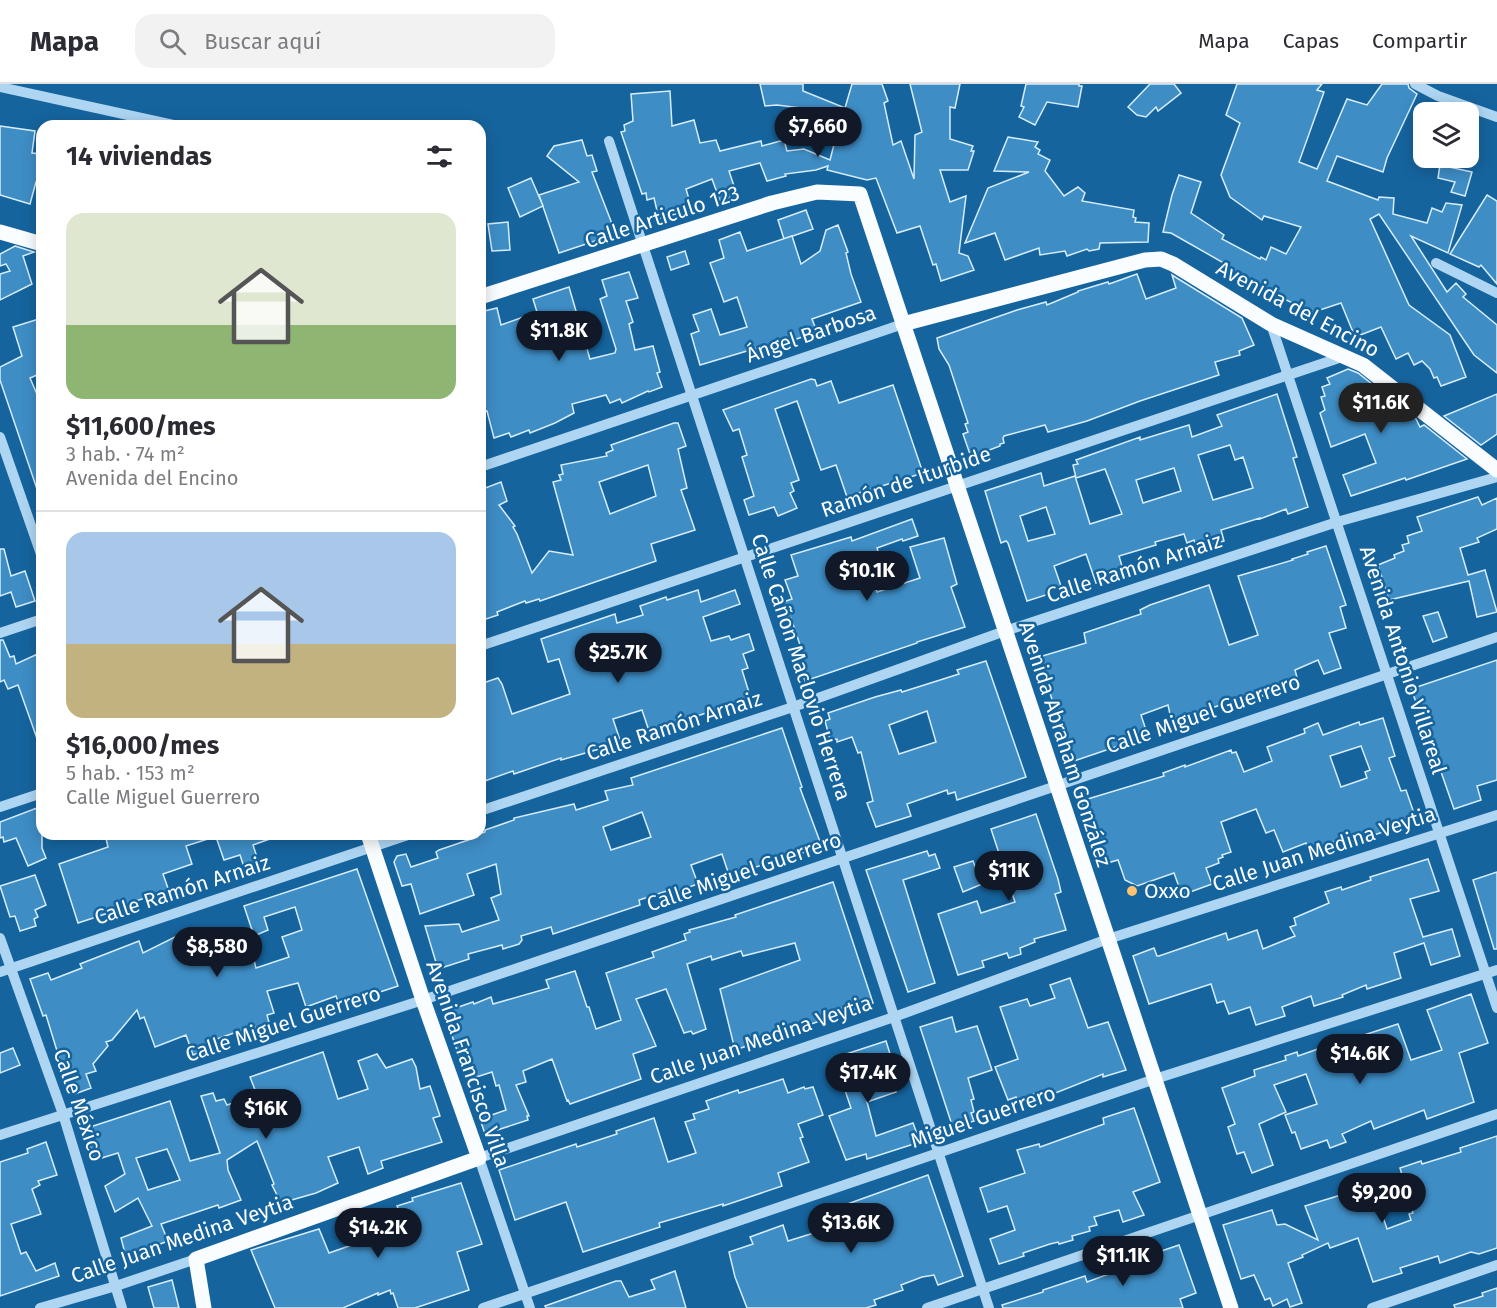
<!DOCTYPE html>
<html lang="es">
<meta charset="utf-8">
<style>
body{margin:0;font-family:"Fira Sans",sans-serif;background:#f2f2f3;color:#2b2b33;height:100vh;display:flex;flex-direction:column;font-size:22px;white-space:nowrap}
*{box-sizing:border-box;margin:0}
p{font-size:20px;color:#7c7c81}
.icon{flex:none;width:33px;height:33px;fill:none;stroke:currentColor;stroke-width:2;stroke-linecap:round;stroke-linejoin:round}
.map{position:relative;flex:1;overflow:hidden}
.side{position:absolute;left:36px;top:36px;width:450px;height:720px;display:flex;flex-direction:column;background:#fff;border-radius:18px;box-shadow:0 3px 15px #0003}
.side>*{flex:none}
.controls{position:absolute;left:1413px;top:18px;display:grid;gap:12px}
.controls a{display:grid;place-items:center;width:66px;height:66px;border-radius:12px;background:#fff;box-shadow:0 3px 15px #0003;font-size:30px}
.price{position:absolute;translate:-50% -51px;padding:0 14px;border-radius:21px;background:#111827;color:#fff;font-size:20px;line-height:39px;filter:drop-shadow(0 2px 3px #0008)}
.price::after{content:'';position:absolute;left:50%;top:36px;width:18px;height:14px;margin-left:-9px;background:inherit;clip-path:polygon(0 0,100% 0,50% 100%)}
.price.selected{background:#222;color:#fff}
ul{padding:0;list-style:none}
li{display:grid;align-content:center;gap:12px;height:318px;padding:0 30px}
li+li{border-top:2px solid #e1e1e2}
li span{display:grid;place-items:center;height:186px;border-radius:18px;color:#555}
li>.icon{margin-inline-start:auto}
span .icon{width:108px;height:108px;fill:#fffc;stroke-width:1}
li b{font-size:26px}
h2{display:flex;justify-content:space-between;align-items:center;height:72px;padding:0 30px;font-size:26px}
header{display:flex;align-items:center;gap:36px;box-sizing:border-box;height:84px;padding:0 30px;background:#fff;border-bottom:2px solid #e1e1e2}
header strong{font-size:28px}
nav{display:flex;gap:33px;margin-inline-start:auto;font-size:21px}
.search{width:420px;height:54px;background:#f2f2f3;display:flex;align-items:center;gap:15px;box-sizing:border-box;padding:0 21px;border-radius:18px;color:#7c7c81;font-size:22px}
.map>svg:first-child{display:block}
.building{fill:#3e8dc5;stroke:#d6edfd;stroke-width:1.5;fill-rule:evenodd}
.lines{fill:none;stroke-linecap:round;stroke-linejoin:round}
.minor{stroke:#aed6f3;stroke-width:10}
.major{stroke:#fafdff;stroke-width:15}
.poi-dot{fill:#ffc270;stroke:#16649e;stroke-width:2}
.labels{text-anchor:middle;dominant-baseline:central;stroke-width:5;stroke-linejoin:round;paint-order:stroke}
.street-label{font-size:21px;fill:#fff;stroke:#16649e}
.poi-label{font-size:21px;fill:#fff;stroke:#16649e;text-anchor:start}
</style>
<header>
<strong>Mapa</strong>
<div class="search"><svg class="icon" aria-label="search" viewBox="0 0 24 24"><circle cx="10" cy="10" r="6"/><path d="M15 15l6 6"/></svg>Buscar aquí</div>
<nav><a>Mapa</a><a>Capas</a><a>Compartir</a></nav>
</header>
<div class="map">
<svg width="1497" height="1224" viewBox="0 0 1497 1224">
<rect width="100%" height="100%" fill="#16649e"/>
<!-- building -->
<g class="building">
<path d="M760,0H803V7L845,24L852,0H882L888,17L884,19L893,61L901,57L914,95L915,51L922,48L910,0H960L955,24L950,23V55L973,62L971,67H974L968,86H940L950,118L966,112L959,169L968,172L974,186L941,197L936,180L933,181L920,142L897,149L876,94L867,96L827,86L828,82L816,86L785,90L786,92L767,97L760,79L729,87L737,111L720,117L712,95L686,105L692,125L659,135L654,114L647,116L646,109L642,110L621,48L625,47L624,41L633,37L631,10L670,7L672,42L694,36L700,59L716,56L720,67L761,57L762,62L784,56L787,67L804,65L830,76L838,45L801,24L777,21L765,22Z"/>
<path d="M1026,0H1079V2H1082L1078,23L1047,18L1035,41L1019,33L1024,23L1021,22Z"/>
<path d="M1150,0H1174L1181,9L1158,27L1156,23L1146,33L1137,31L1128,23Z"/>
<path d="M1237,0H1322L1317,6L1324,8L1299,78L1317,85L1347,15L1367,21L1382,0H1408L1409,4L1417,10L1387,74L1383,88L1337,72L1327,97L1378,116L1379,113L1394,114L1393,130L1427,139L1432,124L1442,128L1446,119L1462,121L1448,169L1411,152L1447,208L1456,199L1466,210L1463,213L1497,241V289L1474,271L1379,130L1370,135L1409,221L1450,251L1466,293L1441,302L1437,293L1434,294L1430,285L1422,277L1414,281L1408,269L1396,275L1381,243L1355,253L1341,219L1311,229L1308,227L1301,229L1295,220L1226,188L1229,182L1171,149L1163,148L1172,111L1179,91L1201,98L1191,129L1224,151L1222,155L1260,175L1261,173L1266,176L1271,163L1286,170L1301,143L1264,132L1262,136L1230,113L1221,91L1240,39L1226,31Z"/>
<path d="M0,42L35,47L32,69L42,70V98H36L30,120L0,111Z"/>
<path d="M1008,53L1038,58L1035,63L1040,66L1038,70L1050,76L1045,87L1064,112L1078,103L1085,109L1082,117L1134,126L1133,133L1136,134L1135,138L1149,139L1148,158L1100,159L1099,165L1089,167L1087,165L1067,172L1065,167L1040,171L1039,164L1005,176L995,149L965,159L988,104L1029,88L994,87Z"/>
<path d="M582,56L587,72L592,71L597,87L592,88L616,150L559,169L539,111L579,98L547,72L554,62Z"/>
<path d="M1440,81L1472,88L1465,112L1451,108L1455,98L1438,94Z"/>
<path d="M531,94L543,122L520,133L508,104Z"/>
<path d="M1487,111L1497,117V200L1481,181L1479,183L1450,170Z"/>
<path d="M806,126L813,145L784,155L778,136Z"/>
<path d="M508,138L510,166L492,167L488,140Z"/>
<path d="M838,141L848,168L846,169L851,190L861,218L812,235L819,253L807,257L805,252L758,269L757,264L700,281L691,250L699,247L693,231L711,225L720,251L747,243L737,213L724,218L710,179L724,174L719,156L740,148L747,167L792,152L801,180L820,167L826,146Z"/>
<path d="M15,162L34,168L23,172L32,200L0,216V190L10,187L6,180L0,182V170Z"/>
<path d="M685,167L689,180L671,186L667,173Z"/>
<path d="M629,188L638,214L626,217L633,238L629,240L635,266L653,262L660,288L657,289L662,303L649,308L648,307L622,319L620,315L610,319L606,311L572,320L574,329L555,339L530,349L529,346L511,353L509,349L494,354L487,327L480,329V228L497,224L501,241L537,228L533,215L569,203L590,275L615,269L616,265L600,215L607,212L602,196Z"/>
<path d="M1137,190L1146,215L1176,204L1172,191L1242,234L1254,261L1239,267L1240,271L1215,278L1219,291L1140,317L1087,337L1048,348L1045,341L1004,352L1003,354L1004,359L1000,360V362L971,373L963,350L968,348L965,340L968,339L949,281L939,265L937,254L1017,226L1046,218L1047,221L1078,208V207L1108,198L1109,200Z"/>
<path d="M42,234V289L30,294L42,322V414H40L0,296V283L22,272L13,243Z"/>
<path d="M1348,285L1358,289L1416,335L1420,343L1424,341L1467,375L1406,396L1405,394L1351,412L1343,391L1376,379L1365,350L1331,363L1320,329L1325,326L1321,313L1325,312L1322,303L1330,300L1327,294Z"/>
<path d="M811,295L815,296L817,302L831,297L839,319L893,301L923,389L847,413L836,381L821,386L797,317L775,325L799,396L791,399L794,407L790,409L797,424L778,432L774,423L749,431L744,416L754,412L742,373L747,371L739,345L733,347L723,326Z"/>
<path d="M1277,310L1297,373L1293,374L1308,423L1288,430L1286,425L1260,435V434L1221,446L1224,457L1197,465L1194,456L1187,459L1184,450L1155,458L1156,461L1119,472L1124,489L1096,499L1086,470L1054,482L1061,502L1048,506L1049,510L1027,517L1008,459L1006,457L1001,459L985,407L1041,389L1044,402L1075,392L1090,440L1122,430L1105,385L1076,394L1073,381L1078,380L1076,376L1140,353V356L1189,341L1192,353L1222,342L1217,331ZM1230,361L1235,376L1243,373L1253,404L1213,416L1198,371ZM1174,384L1181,407L1143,419L1136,396ZM1046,423L1055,450L1028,457L1020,432Z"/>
<path d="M1497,310V350L1481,361L1444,332Z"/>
<path d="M674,339H678L686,362L678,365L687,404L681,406L695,446L651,460L656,477L540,517L539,515L526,519L525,517L497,528L498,531L480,537V406L501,398L507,417L499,421L515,442L513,443L517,450L532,489L549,467L573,471L553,398L561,396L559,391L563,390L561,381L607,372L606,369L613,366L611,361ZM648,381L656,412L610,430L599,398Z"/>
<path d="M1478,413L1482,421L1497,414V445L1477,454L1479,458L1460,464L1468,491L1485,486L1497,528L1477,533L1469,497L1389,516L1378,481L1395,474L1394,471L1404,467L1402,461L1409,459L1407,452L1422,447L1417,433Z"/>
<path d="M912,435L918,452L903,457L902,455L877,464L880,473L866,478L877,508L920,494L910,463L944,454L957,500L951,503L965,543L917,558V559L805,597L795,567L801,564L791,534L789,535L783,518L792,515L785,496L798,492L791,471L851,453L852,457Z"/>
<path d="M1326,462L1346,521L1340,523L1346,544L1329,549L1341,584L1324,590L1318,576L1295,586L1298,597L1278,605V606L1260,613L1259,608L1188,632L1189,635L1172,639L1168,621L1141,631L1146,646L1128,652L1130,658L1071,678L1039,573L1086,559L1084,549L1141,530L1140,526L1150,521L1209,501L1229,561L1258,551L1238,492L1293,476L1292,475L1308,470L1307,468Z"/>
<path d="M0,465H4L11,492L25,487L35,517L16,523L11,508L0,512Z"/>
<path d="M698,506L701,518L735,506L740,520L703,533L711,557L729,552L731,556L749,550L754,566L743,570L748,584L742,586L751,615L649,647L642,626L613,635L620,656L602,662L603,664L561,676V674L514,690L513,687L482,698L480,691V600L498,594L502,600L512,630L570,610L559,575L548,578L541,555L615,530L617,539L643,531L640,522L666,513L667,516Z"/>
<path d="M1438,528L1447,553L1433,558L1423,532Z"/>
<path d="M0,556H3L10,573L14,572L16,580L42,568V662L40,663L18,601L8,605L4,596L0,598Z"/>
<path d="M1497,576V696L1477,702L1481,716L1454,725L1433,665L1435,664L1422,625L1419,626L1411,605Z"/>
<path d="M986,577L1026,693L957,716L955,708L948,710L947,706L907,720L911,732L876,743L867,719L873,717L861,668L858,669L852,653L837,658V655L830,656L825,637L830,635L828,629L875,613L901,606L902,608L959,590L957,586ZM927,627L936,658L899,670L889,641Z"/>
<path d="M1383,634L1395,672L1389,674L1401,707L1406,706L1415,732L1385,742L1386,747L1365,754L1363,749L1326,760L1328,765L1310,771L1306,759L1283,768L1274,746L1266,749L1256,725L1221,738L1231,768L1222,771L1223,773L1218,775L1219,779L1206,784L1212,800L1182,811L1174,789L1137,802L1125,796L1118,776L1104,780L1081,717L1164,692L1163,689L1185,681V683L1231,666L1232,669L1236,668L1244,688L1272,677L1267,663L1305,649L1304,645L1318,639L1323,651L1359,638L1360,641ZM1361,662L1370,686L1365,688L1367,694L1341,703L1330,672Z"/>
<path d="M782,644L802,703L800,704L822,763L729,791L722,770L691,781L698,800L677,807L676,804L639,816L640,821L553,850L551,843L521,852L522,856L519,860L503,865L502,861L468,870L469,875L438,885L425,842L459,840L462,848L499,836L491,814L501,810L496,780L467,790L474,811L420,830L411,800L402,802L394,778L397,772L406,770L411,783L438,774L436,768L439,766L477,753L476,751L485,748V746L514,736V734L574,720L576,726L608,716L605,707L633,701L631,694ZM642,728L651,753L611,766L603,743Z"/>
<path d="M42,722V764L46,774L28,782L16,754L4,758L3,753L0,754V738Z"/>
<path d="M1036,730L1058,795L1061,808L1055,810L1066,846L1034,855L1035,858L1020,864L1021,870L1009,874L1007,869L982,877L984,883L958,891L938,830L977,817L981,829L1015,818L991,745Z"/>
<path d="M105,750H134L136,755L152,750H213L214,753L186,762L192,780L163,790L169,807L132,818L133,821L78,839L59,780L108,763Z"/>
<path d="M215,750H277L278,752L253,761L259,779L244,783L240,771L224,776Z"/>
<path d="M927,767L929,772L935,770L940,784L903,796L935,899L908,908L866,786Z"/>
<path d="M1428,775L1439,807L1410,815L1423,853L1452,845L1460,872L1431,881L1424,859L1394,869L1401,894L1367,905L1366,901L1342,911L1343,913L1314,922L1311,912L1282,923L1285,932L1256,941L1250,923L1229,930L1224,917L1217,919L1211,900L1149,920L1133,872L1154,864L1157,872H1159L1226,849L1228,856L1257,846L1263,865L1295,852L1290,843L1296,841L1294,834L1329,819L1325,808L1341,803L1342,806L1371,796L1370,793Z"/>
<path d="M973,777L982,800L963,808L954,783Z"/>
<path d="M357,785L398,902L371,911L370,908L339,920L336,912L306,923L298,899L267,907L274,929L267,931L270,942L256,946L254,942L211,957L213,964L193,971L186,951L155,963L144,933L140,935L137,926L112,956L106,958L108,962L93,980L96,987L86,990L91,1004L75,1010L69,1006L46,931L43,932L30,895L48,889L51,896L82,884L80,880L139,857L143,869L189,846L190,849L199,845L202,854L207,852L213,864L248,853L256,884L289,873L282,853L302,846L295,823L264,833L268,846L254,852L244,822Z"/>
<path d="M1497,788V865H1494L1473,796Z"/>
<path d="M35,791L46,821L35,826L38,833L34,835L36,842L20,847L15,832L10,833L0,802Z"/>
<path d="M833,798L873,919L848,928L846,923L830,928L819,932L820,937L735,966L720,905L800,876L795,859L743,872L741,867L712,876L711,872L687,880L706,945L693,950L691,947L684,949L666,905L636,915L656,962L633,970L641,995L570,1020L568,1016L567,1017L552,975L523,987L526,998L516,1001L529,1032H527L528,1036L485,1050L480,1035L506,1026L499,1001L496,1002L492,988L467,996L444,928L473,918L474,920L491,913L493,920L549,904L546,896L575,887L587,923H589L596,945L621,936L606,889L654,873L652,868L686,856L684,850L690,848L689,846L736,833L735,831Z"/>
<path d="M1070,894L1088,944L1108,938L1126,986L1103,993V990L1053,1010L1052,1007L1041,1011L1040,1008L1017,1016L1016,1013L1008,1016L995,983L1018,975L1000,923L1027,915L1030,922L1055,914L1050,901Z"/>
<path d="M1471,910L1488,959L1459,969L1474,1018L1427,1035L1424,1026L1374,1045L1371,1037L1342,1050L1346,1058L1330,1064L1327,1056L1301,1065L1295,1048L1292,1049L1285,1031L1317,1020L1306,990L1274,1001L1286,1028L1259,1040L1273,1081L1252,1089L1244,1068L1237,1070L1228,1043L1235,1040L1222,1004L1255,992L1254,986L1286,976L1285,972L1297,968L1298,972L1338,958L1344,974L1368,965L1364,951L1398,940L1411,976L1442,966L1427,926Z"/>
<path d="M952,933L956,948L977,942L992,986L968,994L974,1015L971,1016L974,1028L971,1029L974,1037L953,1044L920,943Z"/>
<path d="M886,957L896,989L891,991L896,1008L867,1018L876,1052L913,1039L920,1058L867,1075L866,1070L846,1076L829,1032L851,1024L834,974Z"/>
<path d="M13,964L20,981L0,989V969Z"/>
<path d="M323,968L338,1015L368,1005L358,977L377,970L386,984L412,975L416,983L420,1005L430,1002L440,1032L433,1034L442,1058L381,1077L383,1084L368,1090L359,1063L328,1073L338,1099L316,1109L281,1119L272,1101L274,1100L257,1057L227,1076L228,1086L241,1116L219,1124L218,1121L161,1140L168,1157L126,1173L121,1154L152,1142L138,1114L115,1128L105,1102L125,1090L118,1069L95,1076L84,1045L170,1017L190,1077L220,1069L201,1012L213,1009L216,1017L224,1015L227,1021L257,1011L250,993ZM167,1065L180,1096L148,1106L136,1074Z"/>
<path d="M783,995L788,1009L804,1003L805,1005L813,1003L823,1031L798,1040L803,1053L800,1054L809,1078L778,1089L782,1102L723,1122V1120L659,1139L660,1143L583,1168L566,1118L515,1136L499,1086L576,1060L577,1063L617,1050L616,1047L654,1034L668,1078L696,1069L685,1038L695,1035L693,1030L709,1025L706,1017L738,1006L739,1009Z"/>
<path d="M1134,1024L1160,1098L1133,1108L1144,1131L1123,1138L1119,1126L1094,1133L1097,1141L1089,1143L1090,1147L1072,1152L1073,1156L1059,1160L1058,1158L1050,1160L1023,1169L1024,1172L999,1180L990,1155L1015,1146L1007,1122L988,1128L980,1104L1025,1089L1017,1066L1039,1060L1040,1063L1104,1040L1103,1034Z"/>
<path d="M1497,1052V1164L1479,1170L1471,1168L1440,1179L1438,1172L1400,1184L1402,1189L1373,1198L1358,1154L1330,1164L1328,1159L1302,1171L1303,1173L1288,1179L1302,1219L1290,1223L1287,1215L1273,1222L1270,1214L1265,1216L1254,1191L1241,1195L1223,1141L1272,1126L1277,1141L1285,1140L1318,1156L1305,1122L1357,1106L1355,1099L1370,1094L1387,1145L1411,1136L1409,1130L1413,1129L1400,1084L1421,1077L1422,1080L1461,1068L1460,1064Z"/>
<path d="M46,1058L57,1091L38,1097L40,1101L32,1105L41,1130L11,1140L21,1170L26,1168L36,1187L55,1179L59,1192L0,1212V1078L28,1069L27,1065Z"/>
<path d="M928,1091L963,1192L938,1201L934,1191L922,1193L901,1201L903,1206L874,1216L876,1221L866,1224H747L735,1193L729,1168L753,1160L750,1153L783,1141L788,1157L833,1143L828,1127Z"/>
<path d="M461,1099L482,1160L457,1168L469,1206L415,1224H398L393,1209L391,1210L390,1206L378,1211V1209L343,1224H275L251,1166L319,1145L329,1169L372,1154L367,1140L400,1129L397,1122L413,1117L412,1114Z"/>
<path d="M1179,1161L1196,1209L1180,1215L1183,1224H1003L1002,1221L1043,1208V1206L1085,1192L1087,1198L1136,1180L1132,1177Z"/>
<path d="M675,1187L686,1224H546L545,1222L616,1197H621L629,1213L655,1205L651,1196Z"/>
<path d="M172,1196L179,1224H154L148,1203Z"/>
<path d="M1497,1204V1224H1455L1454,1221L1483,1212L1482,1209Z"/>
</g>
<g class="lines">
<!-- minor -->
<g class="minor">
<path d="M1415,0L1438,12L1497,33"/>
<path d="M0,3L178,42"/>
<path d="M609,57L989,1224"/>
<path d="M1436,179L1497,209"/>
<path d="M1271,240L1497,924"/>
<path d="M0,353L42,473"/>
<path d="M480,383L903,240"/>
<path d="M0,549L42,535"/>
<path d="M480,562L1345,272"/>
<path d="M0,723L42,709"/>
<path d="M480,727L793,623L1005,547L1337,438L1497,393"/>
<path d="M0,854L63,1030L122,1224"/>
<path d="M0,888L411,750"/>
<path d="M0,1051L423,916L1497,553"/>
<path d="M40,1224L116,1202L196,1175"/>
<path d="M483,1224L1155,995L1497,886"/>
<path d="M530,1224L479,1074L894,933L1108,855L1497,731"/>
<path d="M927,1224L1497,1030"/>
<path d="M1372,1224L1497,1181"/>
</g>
<!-- major -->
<g class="major">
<path d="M0,148L42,160"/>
<path d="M480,213L772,119L817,108L860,110L1231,1224"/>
<path d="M903,240L1145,176L1161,175L1173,180L1271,240L1363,281L1497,386"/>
<path d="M204,1224L196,1175L479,1074L423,916L368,750"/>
</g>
</g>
<!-- markers -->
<circle class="poi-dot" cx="1132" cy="807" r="6"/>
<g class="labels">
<!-- street labels -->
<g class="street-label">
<text transform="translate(662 133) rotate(-18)">Calle Articulo 123</text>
<text transform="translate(1298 225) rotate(28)">Avenida del Encino</text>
<text transform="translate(811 250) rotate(-19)">Ángel Barbosa</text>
<text transform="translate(906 398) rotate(-19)">Ramón de Iturbide</text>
<text transform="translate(1134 484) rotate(-18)">Calle Ramón Arnaiz</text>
<text transform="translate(1403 576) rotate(72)">Avenida Antonio Villareal</text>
<text transform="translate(801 583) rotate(72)">Calle Cañon Maclovio Herrera</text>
<text transform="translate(1203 630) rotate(-19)">Calle Miguel Guerrero</text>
<text transform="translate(674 642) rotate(-18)">Calle Ramón Arnaiz</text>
<text transform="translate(1065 660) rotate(72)">Avenida Abraham González</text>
<text transform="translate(1324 765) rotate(-18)">Calle Juan Medina Veytia</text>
<text transform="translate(744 788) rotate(-19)">Calle Miguel Guerrero</text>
<text transform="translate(182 806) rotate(-18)">Calle Ramón Arnaiz</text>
<text transform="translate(283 940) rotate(-18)">Calle Miguel Guerrero</text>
<text transform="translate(761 956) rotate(-19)">Calle Juan Medina Veytia</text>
<text transform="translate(468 980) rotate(71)">Avenida Francisco Villa</text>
<text transform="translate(79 1021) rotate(71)">Calle México</text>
<text transform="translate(983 1033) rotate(-19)">Miguel Guerrero</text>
<text transform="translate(182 1155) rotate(-19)">Calle Juan Medina Veytia</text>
</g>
<!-- poi labels -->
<g class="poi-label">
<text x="1144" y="807">Oxxo</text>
</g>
</g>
</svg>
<div class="controls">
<a><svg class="icon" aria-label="layers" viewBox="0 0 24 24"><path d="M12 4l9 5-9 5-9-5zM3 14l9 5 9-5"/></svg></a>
</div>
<b class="price" style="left:818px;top:74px">$7,660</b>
<b class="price" style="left:559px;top:278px">$11.8K</b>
<b class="price selected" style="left:1381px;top:350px">$11.6K</b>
<b class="price" style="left:867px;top:518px">$10.1K</b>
<b class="price" style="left:618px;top:600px">$25.7K</b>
<b class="price" style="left:1009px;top:818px">$11K</b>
<b class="price" style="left:217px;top:894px">$8,580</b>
<b class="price" style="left:1360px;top:1001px">$14.6K</b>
<b class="price" style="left:868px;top:1020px">$17.4K</b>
<b class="price" style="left:266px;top:1056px">$16K</b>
<b class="price" style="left:1382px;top:1140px">$9,200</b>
<b class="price" style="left:851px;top:1170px">$13.6K</b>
<b class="price" style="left:378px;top:1175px">$14.2K</b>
<b class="price" style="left:1123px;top:1203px">$11.1K</b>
<section class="side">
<h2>14 viviendas<svg class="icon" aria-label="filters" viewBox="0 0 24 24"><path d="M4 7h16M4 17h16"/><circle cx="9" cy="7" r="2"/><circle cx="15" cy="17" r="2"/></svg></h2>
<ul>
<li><span style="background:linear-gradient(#dfe7d0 60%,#8fb573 0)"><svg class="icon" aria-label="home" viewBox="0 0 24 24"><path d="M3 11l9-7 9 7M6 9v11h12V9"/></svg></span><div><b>$11,600/mes</b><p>3 hab. · 74 m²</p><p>Avenida del Encino</p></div></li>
<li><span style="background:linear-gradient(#a9c7e8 60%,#c2b280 0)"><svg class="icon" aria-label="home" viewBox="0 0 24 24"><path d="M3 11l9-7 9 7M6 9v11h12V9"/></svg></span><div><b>$16,000/mes</b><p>5 hab. · 153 m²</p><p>Calle Miguel Guerrero</p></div></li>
</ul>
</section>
</div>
